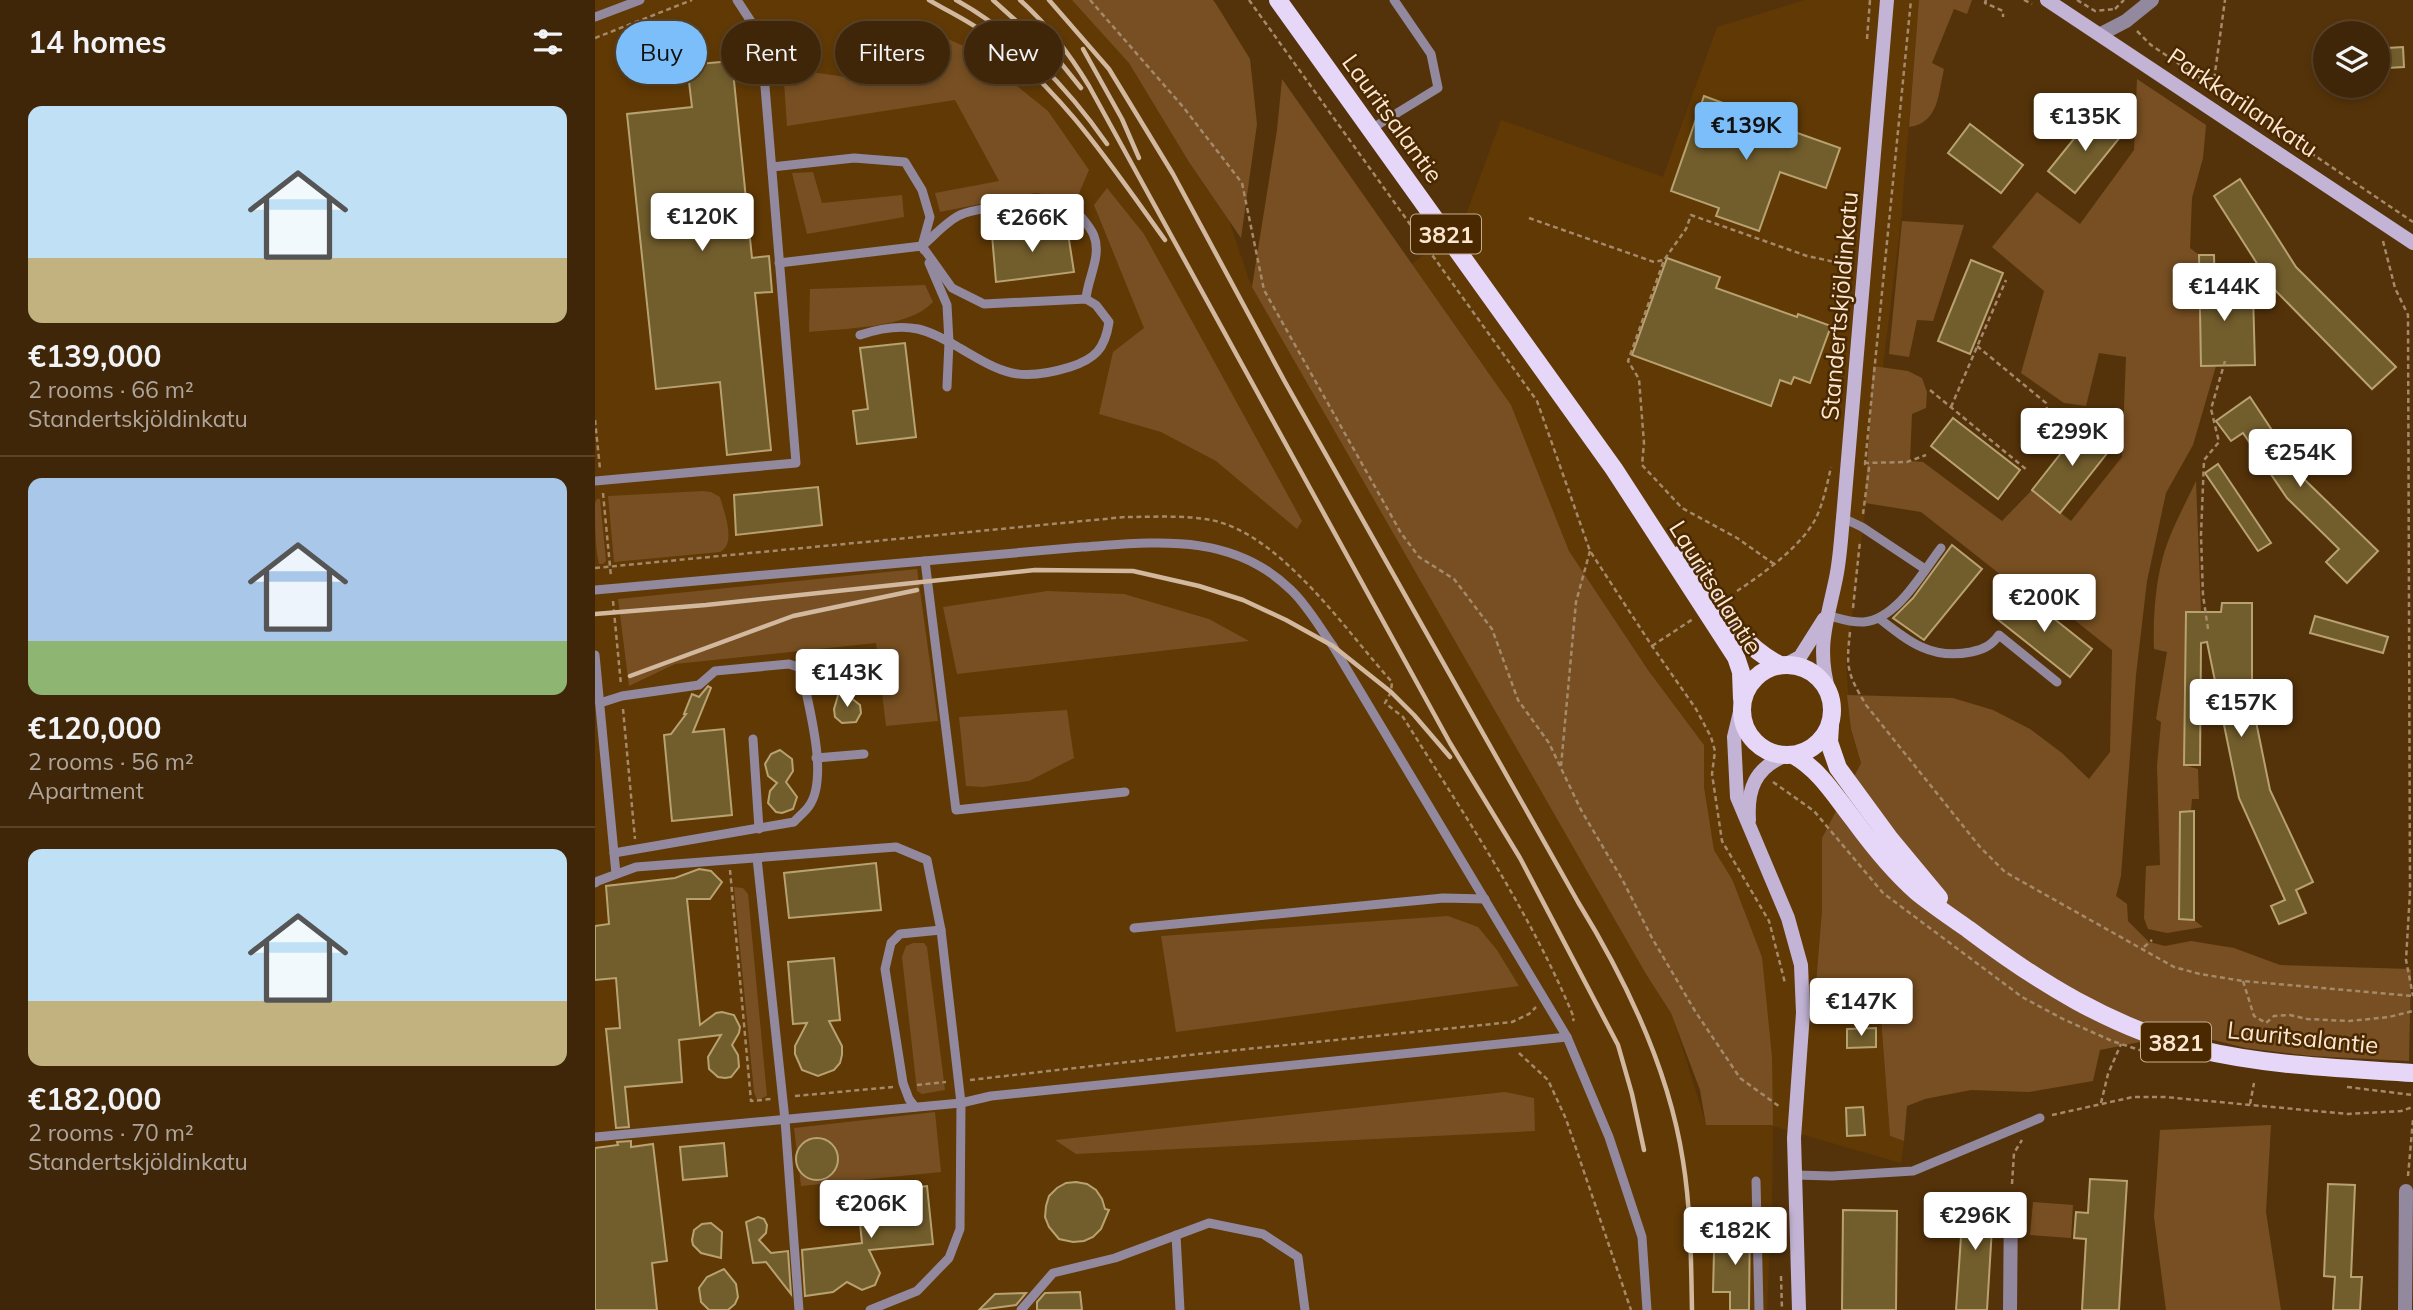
<!DOCTYPE html>
<meta charset="utf-8">
<style>
body{margin:0;font-family:Mulish,sans-serif;background:#472e12;color:#f1f3f6;height:100vh;display:flex;flex-direction:column;font-size:26px;white-space:nowrap}
*{box-sizing:border-box;margin:0}
p{font-size:23px;color:#aea59c}
.icon{flex:none;width:38px;height:38px;fill:none;stroke:currentColor;stroke-width:2;stroke-linecap:round;stroke-linejoin:round}
.map{position:relative;flex:1;overflow:hidden}
.side{display:flex;flex-direction:column;background:#402608;width:595px}
.side>*{flex:none}
.guide{position:absolute;left:21px;top:21px;width:665px;height:63px;display:flex;gap:14px}
.controls{position:absolute;left:1718px;top:21px;display:grid;gap:14px}
.controls a{display:grid;place-items:center;width:77px;height:77px;border-radius:50%;background:#402608;box-shadow:0 4px 10px #0003,0 0 0 2px #594329;font-size:35px}
.price{position:absolute;translate:-50% -60px;padding:0 16px;border-radius:7px;background:#fff;color:#222;font-size:23px;line-height:46px;filter:drop-shadow(0 2px 4px #0008)}
.price::after{content:'';position:absolute;left:50%;top:42px;width:21px;height:16px;margin-left:-10px;background:inherit;clip-path:polygon(0 0,100% 0,50% 100%)}
.price.current{background:#7cbef9;color:#111}
ul{padding:0;list-style:none}
li{display:grid;align-content:center;gap:14px;height:371px;padding:0 28px}
li+li{border-top:2px solid #594329}
li span{display:grid;place-items:center;height:217px;border-radius:14px;color:#555}
li>.icon{margin-inline-start:auto}
span .icon{width:126px;height:126px;fill:#fffc;stroke-width:1}
li b{font-size:30px}
h2{display:flex;justify-content:space-between;align-items:center;height:84px;padding:0 28px;font-size:30px}
.tag{padding:0 24px;border-radius:32px;background:#402608;box-shadow:0 4px 10px #0003,0 0 0 2px #594329;font-size:24px;line-height:63px}
.tag.current{background:#7cbef9;color:#111}
main{display:flex;flex:1;min-height:0}
.map>svg:first-child{display:block}
.built{fill:#603905}
.green{fill:#774f22}
.building{fill:#725d2c;stroke:#b8a270;stroke-width:2}
.lines{fill:none;stroke-linecap:round;stroke-linejoin:round}
.path{stroke:#a5896a;stroke-width:2.5;stroke-dasharray:5 3.5;stroke-linecap:butt}
.lane{stroke:#92899e;stroke-width:9}
.street{stroke:#92899e;stroke-width:14}
.secondary{stroke:#c3b4d5;stroke-width:14}
.primary{stroke:#e6d7f9;stroke-width:18}
.rail{stroke:#d1b89e;stroke-width:4.5}
.labels{text-anchor:middle;dominant-baseline:central;stroke-width:5;stroke-linejoin:round;paint-order:stroke}
.shield{fill:#4a2900;stroke:#c6ad92;stroke-width:2}
.shield-label{font-size:23px;font-weight:bold;fill:#fbe6d1}
.street-label{font-size:24px;fill:#fbe6d1;stroke:#4a2900}
</style>
<main>
<section class="side">
<h2>14 homes<svg class="icon" aria-label="filters" viewBox="0 0 24 24"><path d="M4 7h16M4 17h16"/><circle cx="9" cy="7" r="2"/><circle cx="15" cy="17" r="2"/></svg></h2>
<ul>
<li><span style="background:linear-gradient(#bfe0f5 70%,#c2b280 0)"><svg class="icon" aria-label="home" viewBox="0 0 24 24"><path d="M3 11l9-7 9 7M6 9v11h12V9"/></svg></span><div><b>€139,000</b><p>2 rooms · 66 m²</p><p>Standertskjöldinkatu</p></div></li>
<li><span style="background:linear-gradient(#a9c7e8 75%,#8fb573 0)"><svg class="icon" aria-label="home" viewBox="0 0 24 24"><path d="M3 11l9-7 9 7M6 9v11h12V9"/></svg></span><div><b>€120,000</b><p>2 rooms · 56 m²</p><p>Apartment</p></div></li>
<li><span style="background:linear-gradient(#bfe0f5 70%,#c2b280 0)"><svg class="icon" aria-label="home" viewBox="0 0 24 24"><path d="M3 11l9-7 9 7M6 9v11h12V9"/></svg></span><div><b>€182,000</b><p>2 rooms · 70 m²</p><p>Standertskjöldinkatu</p></div></li>
</ul>
</section>
<div class="map">
<svg width="1818" height="1310" viewBox="0 0 1818 1310">
<rect width="100%" height="100%" fill="#55330a"/>
<!-- built -->
<path class="built" d="M0,0H484L508,20L618,173L654,280L1076,1011L1111,1124L1177,1125L1137,879L1119,850L1109,787V745L1053,670L974,551L916,405L817,264L868,223L906,120L1068,177L1122,27L1210,0H1324L1306,221L1251,665L1256,729L1266,763L1227,838V910L1220,996L1284,992L1295,1136L1309,1141L1306,1163L1178,1126L1177,1205L1172,1310H0Z"/>
<!-- green -->
<g class="green">
<path d="M477,0H618L621,4L655,59L662,124L646,238L594,162L534,63Z"/>
<path d="M1324,0H1377L1372,14L1359,9L1337,63L1349,69C1343,94 1344,123 1314,127Z"/>
<path d="M302,38L353,39L377,50L453,111L494,170L482,198L440,193L345,212L340,193L404,181L360,100L192,126L188,68L286,82Z"/>
<path d="M687,79L916,405L974,551L1053,670L1109,745V787L1119,850L1137,879L1167,957L1177,1057L1178,1125H1111L1105,1090L1076,1013L1051,974L657,287L682,130Z"/>
<path d="M1542,79L1611,125L1608,158L1597,198L1595,248L1604,255L1606,366H1621L1598,445L1571,493L1552,581L1541,675L1526,876L1521,896L1532,904L1533,921L1554,942L1570,946L1596,941L1639,948L1685,965L1816,969L1814,1061L1716,1056L1651,1048L1590,1033L1505,1050L1498,1081L1434,1092L1376,1090L1330,1099L1312,1106L1309,1141L1295,1136L1284,992L1220,996L1227,910V838L1266,763L1256,729L1252,695L1358,698L1398,710L1435,729L1467,753L1494,779L1515,752L1517,650L1432,582L1434,597L1326,512L1270,503L1278,366L1313,371L1327,378L1332,392L1331,408L1317,414L1315,461L1328,462L1407,521L1437,490L1476,521L1527,457L1531,357L1504,353L1491,406L1469,403L1426,373L1449,291L1397,247L1442,192L1485,224L1539,150Z"/>
<path d="M218,172L227,203L307,195L309,217L212,234L197,173Z"/>
<path d="M512,188L549,234L707,521L702,529L621,461L566,432L504,414L518,352L549,328L499,205Z"/>
<path d="M1307,221L1369,225L1338,321L1322,320L1314,357L1294,354Z"/>
<path d="M330,285L338,302C313,329 250,328 214,332L215,289Z"/>
<path d="M1601,481L1606,612H1591L1589,765L1603,769L1604,799H1597L1596,811L1585,812L1584,919L1599,920L1608,927L1572,933L1553,929L1549,918L1551,866L1565,865L1562,766L1566,722L1561,719L1572,652L1559,649C1558,619 1560,586 1568,557C1575,531 1590,505 1601,481Z"/>
<path d="M108,491L116,492L125,497C129,512 142,544 125,552L19,562L13,496Z"/>
<path d="M2,499H5L11,561L8,564H4C0,548 0,521 0,503Z"/>
<path d="M322,569L343,721L291,726L281,643L80,664L34,686L23,599Z"/>
<path d="M452,591L529,594L614,619L654,641L362,674L348,607Z"/>
<path d="M472,710L479,758L434,781L388,787L371,786L364,717Z"/>
<path d="M139,887L148,888L153,894L172,1096L162,1100L159,1092Z"/>
<path d="M853,916L883,927L902,950L924,986L581,1032L566,936Z"/>
<path d="M318,943H329L332,947L350,1090L327,1094L322,1091L307,957L311,946Z"/>
<path d="M910,1092L939,1098L940,1131L481,1154L460,1140Z"/>
<path d="M340,1112L346,1172L206,1186L199,1128Z"/>
<path d="M1676,1125L1671,1212L1686,1310H1571L1559,1217L1565,1130Z"/>
<path d="M1438,1202L1478,1205L1476,1238L1435,1235Z"/>
</g>
<!-- building -->
<g class="building">
<path d="M1808,47L1809,67L1792,68V48Z"/>
<path d="M137,61L157,258L174,256L177,292L160,293L176,450L132,455L125,382L61,389L32,114L97,107L92,65Z"/>
<path d="M1109,96L1158,114L1157,117L1245,148L1231,188L1185,172L1164,231L1121,216L1124,208L1076,191Z"/>
<path d="M1499,114L1526,136L1480,193L1453,171Z"/>
<path d="M1375,124L1428,165L1406,193L1353,153Z"/>
<path d="M1645,179L1701,267L1801,367L1777,389L1677,287L1619,196Z"/>
<path d="M472,227L479,272L401,282L397,235Z"/>
<path d="M1604,255H1619L1620,295L1658,294L1660,365L1606,366Z"/>
<path d="M1072,258L1125,277L1121,288L1202,317L1203,314L1236,326L1215,383L1199,377L1196,384L1185,380L1176,406L1037,355Z"/>
<path d="M1376,260L1408,273L1375,354L1343,341Z"/>
<path d="M310,343L321,437L262,444L258,411L273,409L265,348Z"/>
<path d="M1655,397L1710,480L1783,551L1752,583L1731,562L1744,549L1692,498L1648,433L1636,441L1621,421Z"/>
<path d="M1358,418L1425,470L1403,499L1336,446Z"/>
<path d="M1489,424L1517,447L1465,513L1437,490Z"/>
<path d="M1623,464L1676,543L1663,551L1610,473Z"/>
<path d="M223,487L227,525L141,535L139,495Z"/>
<path d="M1357,545L1387,569L1329,640L1298,618L1318,598Z"/>
<path d="M1423,590L1497,649L1475,677L1401,618Z"/>
<path d="M1627,603H1657V702L1675,790L1718,882L1701,890L1711,913L1684,924L1676,906L1690,900L1644,798L1612,642L1606,643L1605,765H1589L1591,612H1626Z"/>
<path d="M1720,616L1793,637L1788,653L1715,633Z"/>
<path d="M268,654L273,680L235,687L231,660Z"/>
<path d="M113,686L116,688L98,732L129,729L137,815L77,821L69,735L76,734L91,714H89L97,694L104,697Z"/>
<path d="M245,689L265,705L266,713L261,722L247,723L240,717L239,709Z"/>
<path d="M185,750L197,759L198,771L191,782L202,797L198,809L187,813L181,812L173,803L175,791L182,783L173,776L170,764L176,754Z"/>
<path d="M1599,811V920L1584,919L1585,812Z"/>
<path d="M281,863L286,910L194,918L189,873Z"/>
<path d="M104,869L116,871L127,882L115,899H92L105,1025L121,1013L127,1012L139,1015L145,1027L144,1033L137,1045L143,1055L144,1067L136,1077L130,1078L123,1077L114,1069L113,1057L126,1035L84,1040L87,1082L30,1087L34,1127L21,1128L11,1029L25,1028L21,978L0,980V926L14,924L11,886L80,878Z"/>
<path d="M239,958L245,1020L234,1021L247,1046V1055L245,1063L239,1070L223,1076L207,1070L200,1054V1046L212,1023L198,1024L193,962Z"/>
<path d="M1281,1028V1047L1252,1048V1029Z"/>
<path d="M1268,1107L1270,1135L1252,1136L1251,1108Z"/>
<circle cx="222" cy="1159" r="21"/>
<path d="M36,1141V1147L58,1144L72,1261L57,1263L62,1310H0V1148L23,1145L22,1142Z"/>
<path d="M129,1143L132,1176L88,1180L85,1147Z"/>
<path d="M1495,1179L1532,1181L1524,1310H1487L1491,1239L1479,1238L1481,1212L1493,1213Z"/>
<path d="M481,1182L492,1184L501,1190L507,1199L510,1209L514,1210L506,1229L498,1237L489,1241L478,1242L464,1239L454,1227L450,1217L451,1206L454,1196L462,1188L471,1183Z"/>
<path d="M1733,1184L1760,1185L1756,1277H1767L1765,1310H1738L1740,1277L1729,1276Z"/>
<path d="M332,1186L338,1244L274,1250L285,1273L280,1285L267,1290L252,1282L238,1292L210,1296L207,1250L267,1243L262,1194Z"/>
<path d="M1369,1193L1399,1195L1392,1310H1361Z"/>
<path d="M1248,1210L1302,1211L1301,1310H1247Z"/>
<path d="M1139,1215H1155L1154,1310H1135V1292H1118L1119,1252H1139Z"/>
<path d="M1169,1215H1173L1172,1243H1169Z"/>
<path d="M163,1217L169,1219L172,1225L171,1233L164,1240L176,1253L193,1251L196,1294L171,1262L158,1263L151,1222Z"/>
<path d="M116,1223L127,1232L126,1258L106,1253L98,1245L97,1240L99,1230L107,1224Z"/>
<path d="M129,1269L141,1284L143,1297L140,1304L133,1310H114L106,1302L104,1288L112,1277Z"/>
<path d="M485,1292L487,1310H442V1302L450,1293Z"/>
<path d="M431,1293L421,1305L384,1310L400,1294Z"/>
</g>
<g class="lines">
<!-- path -->
<g class="path">
<path d="M495,0L589,108L647,183L669,290L806,533L824,557L859,579L897,629L923,700L954,743L986,810L1027,879L1057,938L1100,1011L1145,1078L1185,1107"/>
<path d="M654,0L942,401L995,551L1057,646L1101,709L1116,737L1120,751L1117,774L1127,841L1174,921L1190,983"/>
<path d="M1391,0L1390,3L1408,11V17"/>
<path d="M1429,0L1437,4"/>
<path d="M1482,0L1500,11L1520,9"/>
<path d="M1520,9L1529,0"/>
<path d="M1542,31L1556,45L1818,222"/>
<path d="M0,38L97,0"/>
<path d="M1272,39L1275,0"/>
<path d="M1618,87L1630,0"/>
<path d="M934,218L1059,262L1069,260"/>
<path d="M1788,241L1800,288L1813,315L1815,892L1811,960L1818,996"/>
<path d="M1382,346L1451,403L1457,438"/>
<path d="M1335,390L1432,470"/>
<path d="M1356,407L1411,280"/>
<path d="M0,420L5,469"/>
<path d="M1269,463L1312,462L1331,455"/>
<path d="M8,493L16,577"/>
<path d="M1268,514L1274,468L1270,464L1316,0"/>
<path d="M1179,564L1142,538L1087,508L1047,465L1049,443L1044,379L1033,361L1069,260L1091,229L1096,215L1212,256L1254,265"/>
<path d="M0,568L530,517C558,517 589,515 616,520C686,534 751,631 797,682L796,692L790,703L808,717C869,815 935,911 979,1018L978,1021"/>
<path d="M1142,591C1168,574 1205,547 1220,520C1228,504 1232,485 1236,467"/>
<path d="M18,601L26,685"/>
<path d="M1258,608L1265,541"/>
<path d="M1613,629L1608,595L1606,535L1609,460L1624,442L1616,409L1630,361"/>
<path d="M1255,632C1251,668 1252,673 1271,705L1385,847L1410,872L1579,967L1605,974L1648,981L1818,996"/>
<path d="M1057,646L1098,619"/>
<path d="M28,709L40,839"/>
<path d="M966,766L981,602L995,551"/>
<path d="M1178,782L1219,811L1288,893L1427,997L1468,1019L1517,1041L1566,1057"/>
<path d="M135,870L156,1101L176,1099"/>
<path d="M1549,947L1557,940"/>
<path d="M1648,981L1659,1016L1671,1023L1679,1016L1695,1015L1712,1019L1754,1021L1794,1017L1818,1011"/>
<path d="M924,1053L953,1080L971,1119L1036,1310"/>
<path d="M375,1080L603,1054L917,1022L934,1014L941,1007"/>
<path d="M322,1085L351,1082"/>
<path d="M1752,1087L1818,1095"/>
<path d="M200,1096L298,1087"/>
<path d="M1506,1103L1513,1074L1526,1044"/>
<path d="M1655,1104L1659,1083"/>
<path d="M1457,1115L1538,1097H1570L1753,1114L1806,1111L1818,1107"/>
<path d="M1813,1176L1818,1120"/>
<path d="M1417,1184L1419,1153L1427,1140"/>
<path d="M1186,1276L1187,1310"/>
</g>
<!-- lane -->
<g class="lane">
<path d="M0,17L45,0"/>
<path d="M776,129L843,88L836,54L799,0"/>
<path d="M177,167L259,158L310,162L327,190L335,217L327,246"/>
<path d="M329,250L327,246C339,236 352,221 365,215C388,205 462,200 483,214C487,217 497,230 499,236C507,256 492,280 491,299"/>
<path d="M184,263L327,246L357,288L389,304L491,299L501,305L514,322C510,349 500,359 475,367C423,383 407,373 363,347C351,340 336,332 323,329C304,325 283,329 265,335"/>
<path d="M334,263L352,305L354,342L352,387"/>
<path d="M0,481L201,463L167,50L157,23L142,0"/>
<path d="M1248,518L1267,527L1330,569"/>
<path d="M330,561L361,810L530,792"/>
<path d="M0,590L487,547C562,542 637,532 696,590C712,605 725,628 738,646L972,1037L1014,1137L1047,1237L1052,1310"/>
<path d="M1231,615C1243,618 1257,623 1269,622C1302,619 1327,573 1346,548"/>
<path d="M1285,619C1314,642 1337,660 1376,652C1389,649 1396,646 1404,635L1462,682"/>
<path d="M0,655L21,874"/>
<path d="M5,703L27,696L104,685L120,671L194,664L206,668C212,701 235,777 214,806C210,812 203,817 199,822L19,853"/>
<path d="M158,739L164,829"/>
<path d="M221,758L269,754"/>
<path d="M162,858L190,1120L204,1310"/>
<path d="M0,883L3,881L41,867L301,847L332,860L346,930L366,1103L0,1137"/>
<path d="M539,928L848,898L890,899"/>
<path d="M320,1107L314,1099L308,1083L290,969L296,943L305,934L346,930"/>
<path d="M1200,1175L1237,1176L1318,1171L1445,1118"/>
<path d="M1161,1181L1164,1310"/>
<path d="M581,1235L585,1310"/>
<path d="M275,1310L322,1291L354,1258L365,1229L366,1103L396,1096L972,1037"/>
<path d="M426,1310L458,1273L520,1258L614,1223L668,1234L703,1257L710,1310"/>
</g>
<!-- street -->
<g class="street">
<path d="M1506,34L1531,21L1557,0"/>
<path d="M1415,1310L1416,1199"/>
<path d="M1810,1310L1811,1191"/>
</g>
<!-- secondary -->
<g class="secondary">
<path d="M1452,0L1818,243"/>
<path d="M1190,665L1205,657L1229,619"/>
<path d="M1234,692C1221,647 1232,622 1241,578C1245,559 1246,538 1248,518L1292,0"/>
<path d="M1146,708L1139,737L1142,797L1193,918L1206,965L1208,1013L1199,1138L1204,1310"/>
<path d="M1154,820C1152,789 1160,769 1189,756"/>
</g>
<!-- primary -->
<g class="primary">
<path d="M683,0L1019,469L1141,657L1146,672L1147,699"/>
<path d="M1086,554C1114,592 1141,644 1185,665"/>
<circle cx="1192" cy="710" r="45"/>
<path d="M1235,726L1234,742L1243,768L1295,839L1344,898"/>
<path d="M1198,755C1225,770 1240,796 1259,820C1278,846 1298,871 1322,892C1338,905 1356,917 1373,929C1443,982 1517,1028 1602,1049C1673,1066 1746,1068 1818,1073"/>
</g>
<!-- rail -->
<g class="rail">
<path d="M334,0C354,12 376,22 394,36C467,90 518,168 570,240"/>
<path d="M361,0C421,33 473,88 512,144"/>
<path d="M398,0L461,57L486,88"/>
<path d="M425,0C453,25 474,53 494,86L855,743L925,858L1023,1045L1037,1094L1049,1150"/>
<path d="M454,0L514,69L578,174L690,382L983,902C1031,980 1074,1069 1088,1161C1096,1210 1096,1261 1097,1310"/>
<path d="M488,49L527,119L544,158"/>
<path d="M0,614L111,605L440,570L538,571L604,586L648,600L691,620L738,646L796,692L819,715L855,757"/>
<path d="M35,676L198,616L322,590"/>
</g>
</g>
<g class="labels">
<!-- shield labels -->
<g class="shield">
<rect x="816" y="214.5" width="70" height="39" rx="5"/>
<rect x="1546" y="1022.5" width="70" height="39" rx="5"/>
</g>
<g class="shield-label">
<text x="851" y="234">3821</text>
<text x="1581" y="1042">3821</text>
</g>
<!-- street labels -->
<g class="street-label">
<text transform="translate(1648 102) rotate(34)">Parkkarilankatu</text>
<text transform="translate(798 118) rotate(54)">Lauritsalantie</text>
<text transform="translate(1244 306) rotate(-85)">Standertskjöldinkatu</text>
<text transform="translate(1121 587) rotate(58)">Lauritsalantie</text>
<text transform="translate(1708 1037) rotate(6)">Lauritsalantie</text>
</g>
</g>
</svg>
<div class="controls">
<a><svg class="icon" aria-label="layers" viewBox="0 0 24 24"><path d="M12 4l9 5-9 5-9-5zM3 14l9 5 9-5"/></svg></a>
</div>
<b class="price" style="left:1490px;top:153px">€135K</b>
<b class="price current" style="left:1151px;top:162px">€139K</b>
<b class="price" style="left:107px;top:253px">€120K</b>
<b class="price" style="left:437px;top:254px">€266K</b>
<b class="price" style="left:1629px;top:323px">€144K</b>
<b class="price" style="left:1477px;top:468px">€299K</b>
<b class="price" style="left:1705px;top:489px">€254K</b>
<b class="price" style="left:1449px;top:634px">€200K</b>
<b class="price" style="left:252px;top:709px">€143K</b>
<b class="price" style="left:1646px;top:739px">€157K</b>
<b class="price" style="left:1266px;top:1038px">€147K</b>
<b class="price" style="left:276px;top:1240px">€206K</b>
<b class="price" style="left:1380px;top:1252px">€296K</b>
<b class="price" style="left:1140px;top:1267px">€182K</b>
<div class="guide">
<a class="tag current">Buy</a>
<a class="tag">Rent</a>
<a class="tag">Filters</a>
<a class="tag">New</a>
</div>
</div>
</main>
